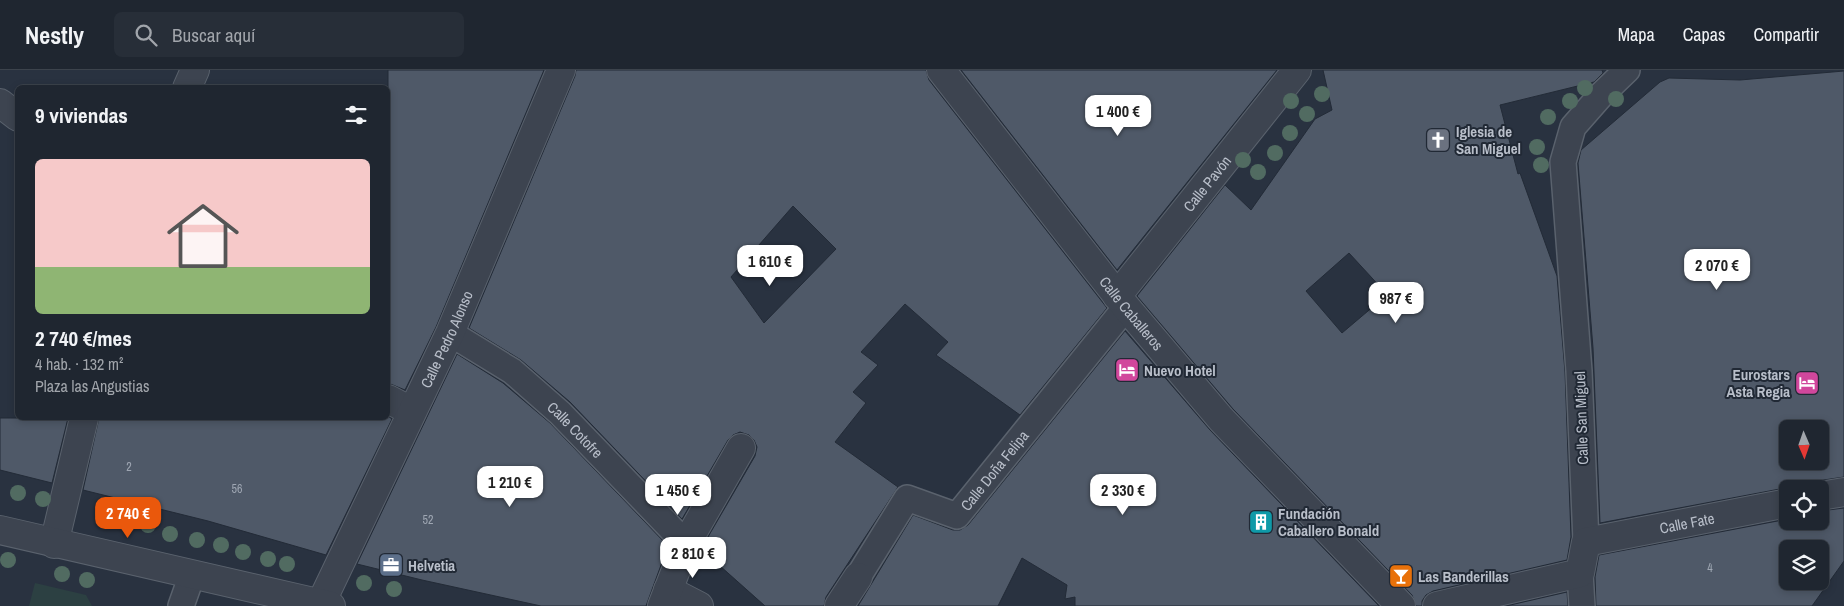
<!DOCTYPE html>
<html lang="es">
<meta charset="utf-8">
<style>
body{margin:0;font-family:"Archivo Narrow",sans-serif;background:#272e38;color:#f1f3f6;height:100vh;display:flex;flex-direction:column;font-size:19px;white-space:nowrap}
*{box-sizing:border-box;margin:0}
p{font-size:16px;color:#a1a5ab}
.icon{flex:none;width:28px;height:28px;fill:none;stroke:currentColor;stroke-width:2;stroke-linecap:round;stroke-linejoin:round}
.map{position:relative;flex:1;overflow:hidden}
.drawer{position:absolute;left:15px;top:15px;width:375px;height:335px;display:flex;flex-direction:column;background:#1f2630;border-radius:8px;box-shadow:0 2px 8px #0003,0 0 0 1px #3c434c}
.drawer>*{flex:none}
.needle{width:32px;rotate:178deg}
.controls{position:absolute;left:1779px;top:350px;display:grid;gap:10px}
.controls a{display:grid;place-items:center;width:50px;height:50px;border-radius:8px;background:#1f2630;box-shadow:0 2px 8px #0003,0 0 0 1px #3c434c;font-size:25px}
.price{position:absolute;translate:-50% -42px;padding:0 11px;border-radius:10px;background:#fff;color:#222;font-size:16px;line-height:32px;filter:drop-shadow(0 1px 2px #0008)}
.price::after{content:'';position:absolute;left:50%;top:30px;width:15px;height:11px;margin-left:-8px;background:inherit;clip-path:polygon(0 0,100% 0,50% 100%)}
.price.selected{background:#ea580c;color:#fff}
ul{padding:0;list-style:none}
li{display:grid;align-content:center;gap:10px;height:265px;padding:0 20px}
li+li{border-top:1px solid #3c434c}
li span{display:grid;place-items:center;height:155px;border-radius:8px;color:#555}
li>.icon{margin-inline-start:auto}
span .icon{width:90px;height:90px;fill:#fffc;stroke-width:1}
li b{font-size:21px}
h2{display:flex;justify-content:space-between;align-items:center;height:60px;padding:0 20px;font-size:21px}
header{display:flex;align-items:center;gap:30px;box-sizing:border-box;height:70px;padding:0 25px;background:#1f2630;border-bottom:1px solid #3c434c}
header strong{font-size:24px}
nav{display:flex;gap:28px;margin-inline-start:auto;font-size:18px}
.search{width:350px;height:45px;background:#272e38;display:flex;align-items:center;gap:12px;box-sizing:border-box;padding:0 18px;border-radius:8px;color:#a1a5ab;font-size:19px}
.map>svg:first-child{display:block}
.green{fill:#2c4042}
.building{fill:#4f5968;stroke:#232b37;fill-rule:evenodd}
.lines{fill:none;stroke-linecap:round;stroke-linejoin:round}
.pedestrian-casing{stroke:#5a626d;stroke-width:28}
.minor-casing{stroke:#5a626d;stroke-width:30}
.tertiary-casing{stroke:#5a626d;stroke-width:30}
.pedestrian{stroke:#3d4450;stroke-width:25}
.minor{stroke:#3d4450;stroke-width:28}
.tertiary{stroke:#3d4450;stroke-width:28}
.tree{fill:#516b61}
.labels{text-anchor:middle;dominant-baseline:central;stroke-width:4;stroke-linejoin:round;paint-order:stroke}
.number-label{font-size:12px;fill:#9ea6b2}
.poi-label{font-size:15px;font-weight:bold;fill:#b9bfca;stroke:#212935;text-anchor:start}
.street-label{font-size:15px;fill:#b9bfca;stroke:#212935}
</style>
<header>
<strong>Nestly</strong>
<div class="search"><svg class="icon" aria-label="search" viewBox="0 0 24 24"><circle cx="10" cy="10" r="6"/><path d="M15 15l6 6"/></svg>Buscar aquí</div>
<nav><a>Mapa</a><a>Capas</a><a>Compartir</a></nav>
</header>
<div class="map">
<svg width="1844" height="536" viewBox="0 0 1844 536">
<rect width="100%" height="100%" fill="#293240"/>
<!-- green -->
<path class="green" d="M35,513L86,525L92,536H29Z"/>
<!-- building -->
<g class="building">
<path d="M388,0H544L436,257L405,320L388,313Z"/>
<path d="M576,0H926L929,10L1107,238L1020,345L936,285L948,272L905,234L861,282L878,295L853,322L866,333L835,372L898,417L826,527L824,536H765L701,479L755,386L757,377L754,370L749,365L740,362L733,365L728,370L682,449L570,332L521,290L469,258L575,6ZM793,136L836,179L764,253L731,207Z"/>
<path d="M961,0H1277L1117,200Z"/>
<path d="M1323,0H1602L1603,3L1594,12L1500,35L1518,104L1520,103L1557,206L1565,302L1571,467L1567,490L1433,521L1426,525L1422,531V536H1416L1412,525L1233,339L1137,226L1225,115L1251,140L1315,49L1332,40ZM1349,183L1384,221L1377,226L1381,230L1342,263L1306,221Z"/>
<path d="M1844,1V407L1817,411L1810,414L1807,419L1785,418L1600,453L1593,278L1578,93L1581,80L1660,12L1669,8L1740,10ZM1788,359H1820V391H1788Z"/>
<path d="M1125,261L1210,360L1379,536H1075V527L1065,529L1067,515L1022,488L998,536H858L913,445L953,460H960L968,455Z"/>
<path d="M457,284L503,313L550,353L668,476L646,536H541L422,510L357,494Z"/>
<path d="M388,346L392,349L326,485L208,451L83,420L99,348Z"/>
<path d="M0,348H68L52,413L0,400Z"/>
<path d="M1844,438V491L1812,536H1596L1595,507L1599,485L1788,449V451H1820V441ZM1788,479H1820V511H1788Z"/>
<path d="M1567,522L1568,536H1506Z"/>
</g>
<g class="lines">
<defs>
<g id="pedestrian">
<path id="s1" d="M450,263L512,301L560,343L686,474"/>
<path d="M1586,472L1579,301L1563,92L1573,57L1602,24L1627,0"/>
<path d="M1580,503L1582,536"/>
<path id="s2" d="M858,507L907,428L957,446L1126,237"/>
<path d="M181,536L192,505"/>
</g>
<g id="minor">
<path id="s3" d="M941,0L1126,237L1221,349L1401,536"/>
<path d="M187,18L195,0"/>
<path d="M0,33L18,47"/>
<path id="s4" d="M1117,226L1297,0"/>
<path d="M388,329L411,341"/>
<path d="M1820,426L1844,422"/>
<path d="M54,474L84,348"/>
<path d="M668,520L699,536"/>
<path id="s5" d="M321,533L450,263L561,0"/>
<path d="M662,536L686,474L741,378"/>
<path d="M839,536L858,507"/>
<path id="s6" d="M1437,536L1580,503L1586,472L1788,433"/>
</g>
<path id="tertiary" d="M0,460L331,536"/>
</defs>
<!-- pedestrian casing -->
<use href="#pedestrian" class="pedestrian-casing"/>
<!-- minor casing -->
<use href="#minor" class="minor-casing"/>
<!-- tertiary casing -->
<use href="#tertiary" class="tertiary-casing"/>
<!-- pedestrian -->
<use href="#pedestrian" class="pedestrian"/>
<!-- minor -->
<use href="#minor" class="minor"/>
<!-- tertiary -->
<use href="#tertiary" class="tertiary"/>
</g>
<!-- trees -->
<g class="tree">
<circle cx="1585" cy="18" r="8"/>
<circle cx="1322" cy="24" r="8"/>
<circle cx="1616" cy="29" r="8"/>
<circle cx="1291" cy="31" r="8"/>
<circle cx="1570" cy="31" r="8"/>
<circle cx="1307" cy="44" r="8"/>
<circle cx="1548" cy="47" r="8"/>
<circle cx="1290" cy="63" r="8"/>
<circle cx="1537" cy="77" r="8"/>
<circle cx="1275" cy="83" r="8"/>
<circle cx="1243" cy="90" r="8"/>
<circle cx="1541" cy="95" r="8"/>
<circle cx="1258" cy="102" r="8"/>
<circle cx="18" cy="423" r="8"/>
<circle cx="43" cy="429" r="8"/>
<circle cx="103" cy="443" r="8"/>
<circle cx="148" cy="455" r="8"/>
<circle cx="170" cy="464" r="8"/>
<circle cx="197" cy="470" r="8"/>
<circle cx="221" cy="475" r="8"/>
<circle cx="243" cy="482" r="8"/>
<circle cx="268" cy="489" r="8"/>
<circle cx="8" cy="490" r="8"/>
<circle cx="287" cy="494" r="8"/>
<circle cx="62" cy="504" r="8"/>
<circle cx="87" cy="510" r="8"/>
<circle cx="364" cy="513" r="8"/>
<circle cx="394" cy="519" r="8"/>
</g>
<!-- icons -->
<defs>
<symbol id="church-square" viewBox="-11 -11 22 22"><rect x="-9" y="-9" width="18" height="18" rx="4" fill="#6b7280" stroke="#212935"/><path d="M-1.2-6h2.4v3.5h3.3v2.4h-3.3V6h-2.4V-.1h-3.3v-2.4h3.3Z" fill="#fff"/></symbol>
<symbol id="hotel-square" viewBox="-11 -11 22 22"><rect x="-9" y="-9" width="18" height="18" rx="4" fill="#d1479c" stroke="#212935"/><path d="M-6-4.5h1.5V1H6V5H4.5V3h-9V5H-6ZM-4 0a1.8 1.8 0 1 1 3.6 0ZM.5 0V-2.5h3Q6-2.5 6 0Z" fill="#fff"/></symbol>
<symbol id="building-square" viewBox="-11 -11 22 22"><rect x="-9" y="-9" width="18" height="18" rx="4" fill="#0f9aa8" stroke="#212935"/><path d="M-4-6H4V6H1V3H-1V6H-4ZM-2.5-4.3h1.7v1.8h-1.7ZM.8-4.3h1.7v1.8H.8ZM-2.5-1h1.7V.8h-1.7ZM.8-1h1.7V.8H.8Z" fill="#fff"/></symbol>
<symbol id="office-square" viewBox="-11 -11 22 22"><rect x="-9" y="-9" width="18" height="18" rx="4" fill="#5c6f8a" stroke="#212935"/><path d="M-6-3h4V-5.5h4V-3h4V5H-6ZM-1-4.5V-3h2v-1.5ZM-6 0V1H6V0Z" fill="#fff"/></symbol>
<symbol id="bar-square" viewBox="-11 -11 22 22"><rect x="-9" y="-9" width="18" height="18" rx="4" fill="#e8710a" stroke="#212935"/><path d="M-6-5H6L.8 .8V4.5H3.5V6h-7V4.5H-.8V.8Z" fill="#fff"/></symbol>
</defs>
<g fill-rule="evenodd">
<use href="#church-square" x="1424" y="56" width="28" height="28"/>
<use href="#hotel-square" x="1113" y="286" width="28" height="28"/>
<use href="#hotel-square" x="1793" y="299" width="28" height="28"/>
<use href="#building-square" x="1247" y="438" width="28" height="28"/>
<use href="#office-square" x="377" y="481" width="28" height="28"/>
<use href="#bar-square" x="1387" y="492" width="28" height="28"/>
</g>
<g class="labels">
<!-- number labels -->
<g class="number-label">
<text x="129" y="397">2</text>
<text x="237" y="419">56</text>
<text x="428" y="450">52</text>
<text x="1710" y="498">4</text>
</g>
<!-- poi labels -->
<g class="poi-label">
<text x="1456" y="61">Iglesia de<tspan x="1456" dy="17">San Miguel</tspan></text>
<text x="1144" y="300">Nuevo Hotel</text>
<text x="1790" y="304" text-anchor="end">Eurostars<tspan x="1790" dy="17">Asta Regia</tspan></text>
<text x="1278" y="443">Fundación<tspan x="1278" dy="17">Caballero Bonald</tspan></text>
<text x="408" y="495">Helvetia</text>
<text x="1418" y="506">Las Banderillas</text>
</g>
<!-- street labels -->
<g class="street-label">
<text stroke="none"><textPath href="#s4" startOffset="144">Calle Pavón</textPath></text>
<text stroke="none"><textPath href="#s3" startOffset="309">Calle Caballeros</textPath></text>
<text stroke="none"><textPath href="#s5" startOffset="292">Calle Pedro Alonso</textPath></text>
<text transform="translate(1581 348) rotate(-92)">Calle San Miguel</text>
<text stroke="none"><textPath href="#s1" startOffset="159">Calle Cotofre</textPath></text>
<text stroke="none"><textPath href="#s2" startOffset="205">Calle Doña Felipa</textPath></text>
<text stroke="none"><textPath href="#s6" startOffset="281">Calle Fate</textPath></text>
</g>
</g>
</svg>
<div class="controls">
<a><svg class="needle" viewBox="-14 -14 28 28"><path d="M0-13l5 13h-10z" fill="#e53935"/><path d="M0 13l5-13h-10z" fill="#a1a5ab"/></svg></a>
<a><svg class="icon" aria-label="locate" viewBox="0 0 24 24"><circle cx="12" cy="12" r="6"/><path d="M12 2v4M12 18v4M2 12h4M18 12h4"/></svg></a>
<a><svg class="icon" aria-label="layers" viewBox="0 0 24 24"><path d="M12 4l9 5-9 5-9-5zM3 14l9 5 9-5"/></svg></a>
</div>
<b class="price" style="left:1118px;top:67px">1 400 €</b>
<b class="price" style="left:770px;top:217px">1 610 €</b>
<b class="price" style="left:1717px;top:221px">2 070 €</b>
<b class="price" style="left:1396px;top:254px">987 €</b>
<b class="price" style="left:510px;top:438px">1 210 €</b>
<b class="price" style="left:678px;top:446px">1 450 €</b>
<b class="price" style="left:1123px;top:446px">2 330 €</b>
<b class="price selected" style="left:128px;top:469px">2 740 €</b>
<b class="price" style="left:693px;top:509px">2 810 €</b>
<section class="drawer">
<h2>9 viviendas<svg class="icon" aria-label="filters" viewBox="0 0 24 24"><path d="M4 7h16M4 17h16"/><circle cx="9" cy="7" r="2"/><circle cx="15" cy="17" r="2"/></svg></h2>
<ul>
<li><span style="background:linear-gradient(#f6c9c9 70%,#8fb573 0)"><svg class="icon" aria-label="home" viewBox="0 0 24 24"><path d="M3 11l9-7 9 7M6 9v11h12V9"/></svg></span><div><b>2 740 €/mes</b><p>4 hab. · 132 m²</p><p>Plaza las Angustias</p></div></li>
</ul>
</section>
</div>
